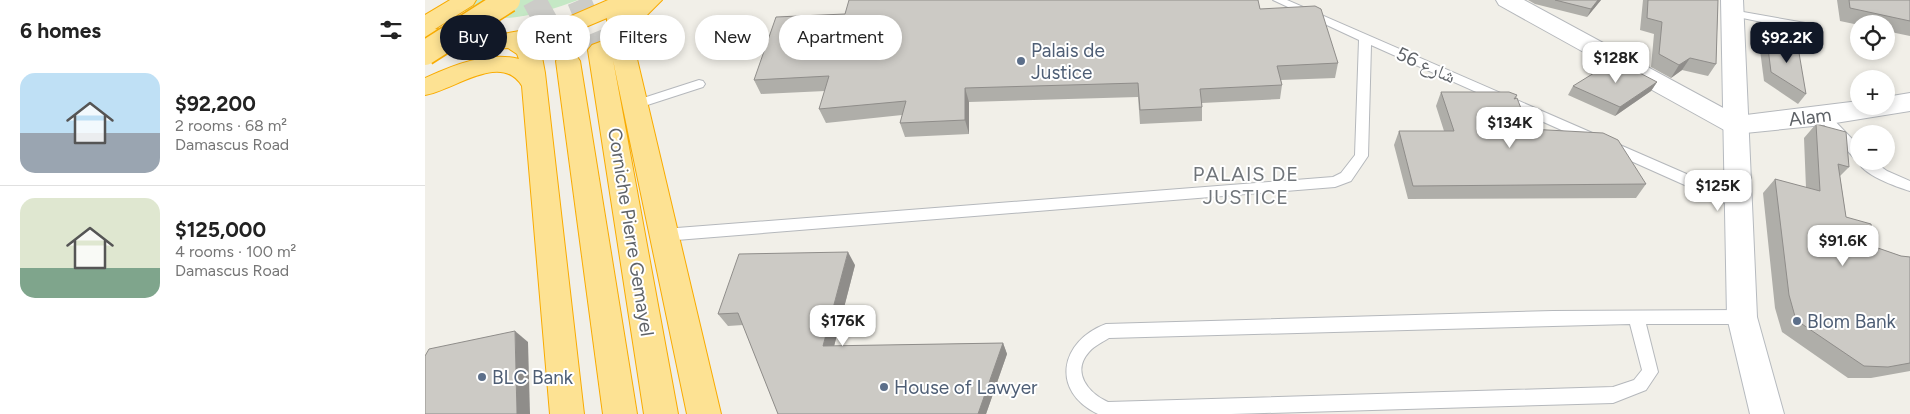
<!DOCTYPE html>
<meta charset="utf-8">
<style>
body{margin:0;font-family:Figtree,"Noto Naskh Arabic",sans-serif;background:#f2f2f2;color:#222;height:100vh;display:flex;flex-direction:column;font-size:19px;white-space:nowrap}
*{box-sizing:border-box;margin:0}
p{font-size:16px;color:#767676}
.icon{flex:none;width:28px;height:28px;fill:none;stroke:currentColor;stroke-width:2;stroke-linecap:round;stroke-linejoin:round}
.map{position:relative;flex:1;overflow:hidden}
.side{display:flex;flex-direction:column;background:#fff;width:425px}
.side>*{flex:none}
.top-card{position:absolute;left:15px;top:15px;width:475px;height:45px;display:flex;gap:10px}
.buttons{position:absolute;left:1425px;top:15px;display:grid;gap:10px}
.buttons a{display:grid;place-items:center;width:45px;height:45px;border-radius:50%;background:#fff;box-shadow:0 2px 8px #0003;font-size:25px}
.price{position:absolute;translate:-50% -42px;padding:0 11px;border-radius:10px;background:#fff;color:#222;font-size:16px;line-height:32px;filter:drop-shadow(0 1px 2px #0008)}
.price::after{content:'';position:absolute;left:50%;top:30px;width:15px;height:11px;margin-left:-8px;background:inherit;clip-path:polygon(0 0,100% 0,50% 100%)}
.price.current{background:#111827;color:#fff}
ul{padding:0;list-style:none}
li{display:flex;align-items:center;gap:15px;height:125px;padding:0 20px}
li+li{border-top:1px solid #e0e0e0}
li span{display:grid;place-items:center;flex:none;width:140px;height:100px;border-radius:15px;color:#555}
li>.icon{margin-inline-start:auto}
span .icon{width:60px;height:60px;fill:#fffc;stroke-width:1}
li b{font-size:21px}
h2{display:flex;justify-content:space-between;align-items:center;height:60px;padding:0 20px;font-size:21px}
.pill{padding:0 18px;border-radius:22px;background:#fff;box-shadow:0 2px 8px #0003;font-size:18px;line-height:45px}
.pill.current{background:#111827;color:#fff}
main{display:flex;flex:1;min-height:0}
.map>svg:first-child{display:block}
.green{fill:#c5e8c5}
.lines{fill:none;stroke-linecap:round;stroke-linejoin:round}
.highway-tunnel{stroke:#ccccc8;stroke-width:24;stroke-dasharray:24 12;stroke-linecap:butt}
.lane-casing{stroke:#b5b8bc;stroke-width:2}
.street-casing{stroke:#b5b8bc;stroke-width:2}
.secondary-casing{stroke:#b6babf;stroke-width:2}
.highway-casing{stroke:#f9ab00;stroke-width:2}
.lane{fill:#fff;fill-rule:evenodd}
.street{fill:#fff;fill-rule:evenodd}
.secondary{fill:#fff;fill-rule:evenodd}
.highway{fill:#fde293;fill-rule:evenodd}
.highway-bridge-casing{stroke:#f9ab00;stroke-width:27;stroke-linecap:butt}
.highway-bridge{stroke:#fde293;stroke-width:24}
.wall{fill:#afaea9}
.shaded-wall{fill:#8f8d8a}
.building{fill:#cccac5;stroke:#8f8d8a}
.service-dot{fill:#5c6f8a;stroke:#fff;stroke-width:2}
.labels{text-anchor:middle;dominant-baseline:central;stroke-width:4;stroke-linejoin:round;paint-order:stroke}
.service-label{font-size:19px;fill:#4e5e75;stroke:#fff;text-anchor:start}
.street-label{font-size:19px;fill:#5f6368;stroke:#fff}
.neighbourhood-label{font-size:20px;letter-spacing:1px;fill:#70757a;stroke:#fff}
</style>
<main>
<section class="side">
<h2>6 homes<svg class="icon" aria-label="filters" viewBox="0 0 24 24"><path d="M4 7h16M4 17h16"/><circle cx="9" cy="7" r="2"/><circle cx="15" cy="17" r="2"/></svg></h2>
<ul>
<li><span style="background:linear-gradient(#bfe0f5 60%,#9aa5b1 0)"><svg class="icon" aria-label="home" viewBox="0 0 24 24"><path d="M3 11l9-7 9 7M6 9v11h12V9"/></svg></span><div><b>$92,200</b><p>2 rooms · 68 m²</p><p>Damascus Road</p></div></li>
<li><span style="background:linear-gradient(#dfe7d0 70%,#7fa58c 0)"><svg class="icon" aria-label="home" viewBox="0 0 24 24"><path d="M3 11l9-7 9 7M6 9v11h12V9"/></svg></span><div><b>$125,000</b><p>4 rooms · 100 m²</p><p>Damascus Road</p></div></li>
</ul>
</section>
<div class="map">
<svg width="1485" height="414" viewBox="0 0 1485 414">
<rect width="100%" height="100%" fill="#f1efe8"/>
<!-- green -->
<path class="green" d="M22,0H153C112,15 60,32 22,0Z"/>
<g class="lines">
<!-- highway-tunnel -->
<g class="highway-tunnel">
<path d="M109,0L143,61"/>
<path d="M154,0L175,50"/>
</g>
<defs>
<g id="lane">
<path d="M848,0H862L1319,199L1321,203L1319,207H1309L946,45L943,156L926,181L910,187L239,241L234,239L232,235L234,231L239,229L908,177L916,173L930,155L934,40Z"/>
<path d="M1307,10L1386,24L1392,28L1386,32L1303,15V11Z"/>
<path d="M274,80L278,81L280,84L278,87L210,109L204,105L206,102Z"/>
<path d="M1398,112L1402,113L1434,146V161H1448L1462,171L1485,181V191C1472,187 1435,174 1433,160L1429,158L1394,119L1392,116L1394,113Z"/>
<path d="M1317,310L1322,312L1325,317L1322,322L1317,324H1221L1233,372L1221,390L1188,403L806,414H673C625,391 635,341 681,324L1128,311ZM1205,324L1217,370L1209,380L1188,387L683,402C663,393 646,372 664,352C669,346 678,342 684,338Z"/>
</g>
<path id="street" d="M1071,0H1099L1313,116L1434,101V106H1461V97L1485,93V111L1398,125L1310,134L1301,131L1074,5Z"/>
<path id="secondary" d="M1296,0H1318L1332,317L1359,414H1325L1302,317Z"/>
<g id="highway">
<path d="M25,0H51L48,5L10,29L52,35L78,34L123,26L183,0H237L220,17L212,36L208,42L296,414H262L188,60L253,414H219L163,50L167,45L175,42L183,45L186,49L182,28V18L137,37L109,44L117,57L120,73L159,414H125L97,86C76,51 28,91 0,95V78C28,65 63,51 94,59L92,54L83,48L52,50L0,41V15Z"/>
<path d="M143,53L151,55L155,61L212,414H178L131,61L135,55Z"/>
</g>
</defs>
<!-- lane casing -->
<use href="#lane" class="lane-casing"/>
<!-- street casing -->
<use href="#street" class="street-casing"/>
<!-- secondary casing -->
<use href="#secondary" class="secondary-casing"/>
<!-- highway casing -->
<use href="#highway" class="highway-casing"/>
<!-- lane -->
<use href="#lane" class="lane"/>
<!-- street -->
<use href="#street" class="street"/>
<!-- secondary -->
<use href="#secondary" class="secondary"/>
<!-- highway -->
<use href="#highway" class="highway"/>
<defs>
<path id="highway-bridge" d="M0,53L83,0"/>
</defs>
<!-- highway-bridge casing -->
<use href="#highway-bridge" class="highway-bridge-casing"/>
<!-- highway-bridge -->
<use href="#highway-bridge" class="highway-bridge"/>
</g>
<!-- wall -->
<g class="wall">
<path d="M1103,0H1176L1162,17L1110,4Z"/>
<path d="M1218,0H1293L1291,64L1283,76L1257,70L1246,78L1226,67L1229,34L1215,30Z"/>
<path d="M1412,0H1485V36L1461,31V24H1434V25L1415,21Z"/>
<path d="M835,9L913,63L910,78L856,80L857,85L855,99L777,103V121L715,124L713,97L544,102V134L480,137L475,123L477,115L401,123L394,109L400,91L336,94L329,80L420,14Z"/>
<path d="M1342,40L1381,94L1373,104L1339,81L1335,50Z"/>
<path d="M1232,82L1226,91L1190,116L1143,95L1148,86Z"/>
<path d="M1016,92L1092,95L1091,98L1104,129L1221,184L1211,198L983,199L969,145L974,131H1019L1011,106Z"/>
<path d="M1391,124L1424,167L1415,176L1421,217L1450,247L1476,256L1485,257V371L1446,378H1423L1357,332L1350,308L1338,193L1350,179L1381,188L1379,138Z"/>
<path d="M430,265L409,346L578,343L582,354L561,414H353L318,325L303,326L293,314Z"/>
</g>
<!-- shaded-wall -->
<g class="shaded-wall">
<path d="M1173,0H1176L1162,17L1166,9Z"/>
<path d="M1265,58L1257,70L1246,78L1254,65Z"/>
<path d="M1232,82L1226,91L1190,116L1195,107Z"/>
<path d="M540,88L544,102V134L540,120Z"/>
<path d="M423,252L430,265L406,358L398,346Z"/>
<path d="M90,331L103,342L105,414H92Z"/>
<path d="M578,343L582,354L561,414H553Z"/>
</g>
<!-- building -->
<g class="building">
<path d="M424,0H833L835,9L890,6L896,9L913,63L852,66L857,85L775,89L777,107L715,110L713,83L540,88V120L475,123L481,101L394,109L404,76L329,80L351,17L420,14Z"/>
<path d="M1130,0H1173L1166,9Z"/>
<path d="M1223,0H1293L1291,64L1265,58L1254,65L1234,54L1237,22L1222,18Z"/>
<path d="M1424,0H1485V21L1425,8Z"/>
<path d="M1342,40L1373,47L1381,94L1346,72Z"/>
<path d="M1190,60L1232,82L1195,107L1148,86Z"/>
<path d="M1016,92H1084L1092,95L1089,99L1092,98L1104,129L1178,133L1193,140L1221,184L988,186L974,131H1029Z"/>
<path d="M1391,124L1421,132L1424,167L1413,164L1421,217L1446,224L1450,247L1476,256L1485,257V363L1463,367L1439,366L1371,320L1364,295L1350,179L1395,191Z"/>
<path d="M423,252L398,346L578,343L553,414H353L313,313L293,314L314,254Z"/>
<path d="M90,331L92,414H0V356L4,349Z"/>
</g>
<!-- markers -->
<g class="service-dot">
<circle cx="596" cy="61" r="5"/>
<circle cx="1372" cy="321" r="5"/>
<circle cx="57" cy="377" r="5"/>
<circle cx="459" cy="387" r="5"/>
</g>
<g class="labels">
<!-- service labels -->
<g class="service-label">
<text x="606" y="50">Palais de<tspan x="606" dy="22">Justice</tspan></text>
<text x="1382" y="321">Blom Bank</text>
<text x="67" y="377">BLC Bank</text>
<text x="469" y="387">House of Lawyer</text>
</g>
<!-- street labels -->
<g class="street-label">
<text transform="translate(1001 65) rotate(24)">شارع 56</text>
<text transform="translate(1385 117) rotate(-7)">Alam</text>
<text transform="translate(206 232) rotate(81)">Corniche Pierre Gemayel</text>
</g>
<!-- neighbourhood labels -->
<g class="neighbourhood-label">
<text x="821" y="174">PALAIS DE<tspan x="821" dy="23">JUSTICE</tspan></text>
</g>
</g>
</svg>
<div class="buttons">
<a><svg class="icon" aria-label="locate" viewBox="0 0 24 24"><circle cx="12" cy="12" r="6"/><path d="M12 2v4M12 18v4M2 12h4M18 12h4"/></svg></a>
<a>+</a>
<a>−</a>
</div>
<b class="price current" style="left:1362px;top:64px">$92.2K</b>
<b class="price" style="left:1191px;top:84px">$128K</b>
<b class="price" style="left:1085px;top:149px">$134K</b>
<b class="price" style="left:1293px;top:212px">$125K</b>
<b class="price" style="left:1418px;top:267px">$91.6K</b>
<b class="price" style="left:418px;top:347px">$176K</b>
<div class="top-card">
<a class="pill current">Buy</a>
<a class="pill">Rent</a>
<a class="pill">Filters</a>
<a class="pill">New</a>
<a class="pill">Apartment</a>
</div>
</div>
</main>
